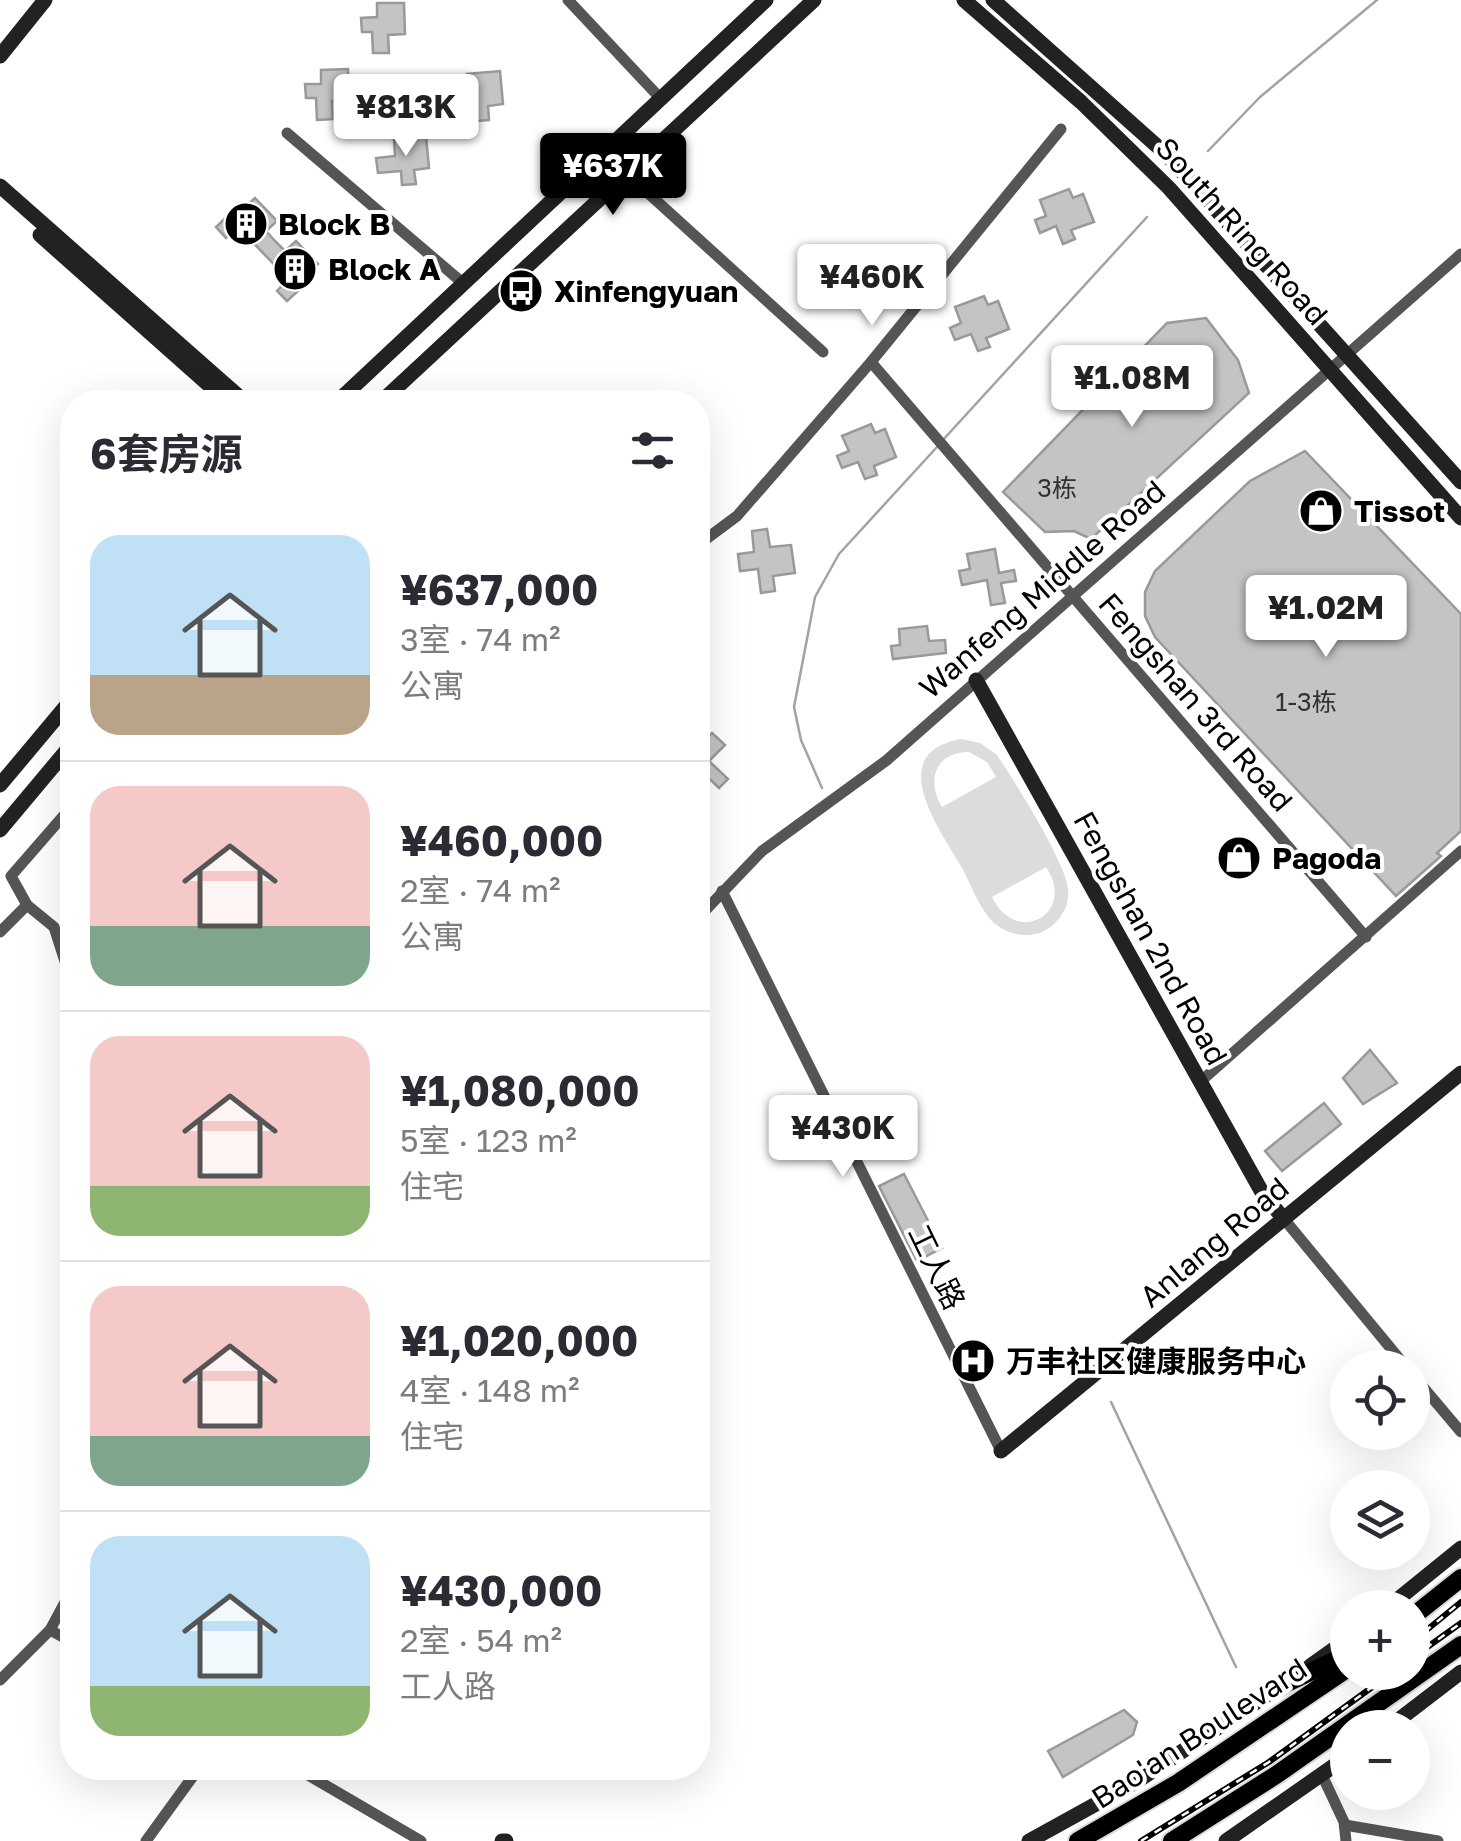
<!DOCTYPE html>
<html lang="zh">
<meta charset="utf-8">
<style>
body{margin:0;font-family:"Golos Text","Noto Sans SC",sans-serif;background:#f7f7f7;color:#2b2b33;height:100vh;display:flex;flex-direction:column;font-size:38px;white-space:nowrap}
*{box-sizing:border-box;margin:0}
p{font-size:32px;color:#7c7c81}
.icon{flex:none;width:55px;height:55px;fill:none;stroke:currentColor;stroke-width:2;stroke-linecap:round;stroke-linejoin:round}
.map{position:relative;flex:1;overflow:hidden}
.sheet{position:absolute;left:60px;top:390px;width:650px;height:1390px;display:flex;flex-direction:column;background:#fff;border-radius:40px;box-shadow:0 10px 40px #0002}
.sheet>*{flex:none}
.fabs{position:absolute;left:1330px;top:1350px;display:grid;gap:20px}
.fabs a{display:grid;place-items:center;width:100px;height:100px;border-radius:50%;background:#fff;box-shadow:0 10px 40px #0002;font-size:50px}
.price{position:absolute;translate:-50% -85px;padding:0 22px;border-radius:10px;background:#fff;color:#222;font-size:32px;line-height:65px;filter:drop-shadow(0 2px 5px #0008)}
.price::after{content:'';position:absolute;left:50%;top:60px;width:30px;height:22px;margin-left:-15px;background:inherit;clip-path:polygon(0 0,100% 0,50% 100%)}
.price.current{background:#000;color:#fff}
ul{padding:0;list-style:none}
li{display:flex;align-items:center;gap:30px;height:250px;padding:0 30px}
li+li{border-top:2px solid #e1e1e2}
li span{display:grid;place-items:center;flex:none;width:280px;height:200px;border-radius:30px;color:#555}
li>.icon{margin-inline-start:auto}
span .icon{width:120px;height:120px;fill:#fffc;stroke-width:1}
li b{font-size:42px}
h2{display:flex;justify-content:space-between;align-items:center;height:120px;padding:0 30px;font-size:42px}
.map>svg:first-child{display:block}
.green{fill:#dcdcdc;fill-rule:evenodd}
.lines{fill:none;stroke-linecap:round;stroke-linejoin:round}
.stream{stroke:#a3a3a3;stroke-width:2.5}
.building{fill:#c4c4c4;stroke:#999;stroke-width:2.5}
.primary-casing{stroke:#dbdbdb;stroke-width:22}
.street{stroke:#555;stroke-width:11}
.secondary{stroke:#222;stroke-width:15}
.primary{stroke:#000;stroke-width:18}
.rail-casing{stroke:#000;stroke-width:6}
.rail{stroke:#fff;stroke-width:2.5;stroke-dasharray:8;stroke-linecap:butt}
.labels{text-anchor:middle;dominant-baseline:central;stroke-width:8;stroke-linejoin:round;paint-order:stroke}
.number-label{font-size:25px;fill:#313131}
.poi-label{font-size:30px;font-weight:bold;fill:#000;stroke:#fff;text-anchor:start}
.street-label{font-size:30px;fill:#000;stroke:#fff}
</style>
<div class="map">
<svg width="1461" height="1841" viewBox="0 0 1461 1841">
<rect width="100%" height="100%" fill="#fff"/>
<!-- green -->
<path class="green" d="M961,739L980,743L996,754C1012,776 1067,865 1068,889C1070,907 1059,924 1042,932C1027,938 1011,935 998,926C981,914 972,886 962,868C941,831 882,753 961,739ZM969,752L987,762L996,777L942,807C926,781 935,752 969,752ZM1046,867C1077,913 1017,948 992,897Z"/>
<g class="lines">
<!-- stream -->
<g class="stream">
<path d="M1208,151L1260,97L1377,0"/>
<path d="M942,441L1147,217"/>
<path d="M822,788L801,740L794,707L815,597L839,554L937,447"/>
<path d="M1111,1402L1236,1667"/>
</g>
</g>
<!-- building -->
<g class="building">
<path d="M377,3H404L405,34L388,35L389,53H373L372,32H362L361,18L377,17Z"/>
<path d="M348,69L349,101H332L333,119L317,120L316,98H306L305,84H321V70Z"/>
<path d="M500,71L503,104L488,106L489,120L476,121L475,107L451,109L450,94L469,92L467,74Z"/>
<path d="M426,136L429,168L414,170L416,184L402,185L401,171L378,173L376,158L395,156L394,138Z"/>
<path d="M1069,189L1073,198L1083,194L1094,222L1071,230L1075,239L1063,244L1056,226L1040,233L1035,220L1046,216L1040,200Z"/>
<path d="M255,198L277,221L266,231L275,241L285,251L296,241L318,264L307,274L311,279L287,301L277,291L288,279L238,227L226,238L216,227L240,204L244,208Z"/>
<path d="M984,296L988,305L998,301L1009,329L986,338L990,347L978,351L971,334L955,340L950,328L961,323L955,307Z"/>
<path d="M1206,318L1238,360L1249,393L1091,539L1074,531L1045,532L1003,492L1167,323Z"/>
<path d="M871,424L875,433L885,429L896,457L874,466L877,475L865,479L858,462L842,468L837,456L849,451L842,436Z"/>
<path d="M1305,451L1461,614V831L1437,853L1441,856L1396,896L1155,637L1145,616V592L1155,571L1250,481Z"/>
<path d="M767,529L770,547L791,545L795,573L773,576L775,591L761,593L758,569L740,571L738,554L754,552L752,531Z"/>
<path d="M995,549L999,573L1014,570L1016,581L1001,583L1005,603L991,605L987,580L962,585L959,571L970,569L967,554Z"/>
<path d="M927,626L929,641L945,640L946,653L893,659L891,646L900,645L899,629Z"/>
<path d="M712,733L725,745L709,761L728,779L719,788L698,768V749Z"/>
<path d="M1370,1050L1397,1083L1363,1104L1343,1078Z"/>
<path d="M1324,1103L1341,1124L1282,1171L1265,1151Z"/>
<path d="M904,1174L942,1248L917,1261L879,1186Z"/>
<path d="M1124,1710L1137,1722L1133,1735L1063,1777L1048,1751Z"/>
</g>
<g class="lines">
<defs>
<g id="primary">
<path d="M1412,1617L1461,1578"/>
<path d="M1281,1686L1348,1654"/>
<path d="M1078,1841L1178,1783L1348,1668"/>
<path d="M1172,1841L1276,1775L1461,1645"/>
</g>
</defs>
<!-- primary casing -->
<use href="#primary" class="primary-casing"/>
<!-- street -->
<g class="street">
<path d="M568,0L661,99"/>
<path d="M287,133L464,284"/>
<path d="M627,174L823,352"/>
<path d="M871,362L1366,937"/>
<path d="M698,545L737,516L871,362L1061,129"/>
<path d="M72,806L11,876L27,905L54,927L72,983"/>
<path d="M722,891L1001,1451"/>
<path d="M698,918L762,851L887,760L1461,254"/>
<path d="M0,932L27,905"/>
<path d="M1200,1082L1461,851"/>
<path d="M1284,1219L1407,1368"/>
<path d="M1412,1374L1461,1432"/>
<path d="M50,1630L72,1642"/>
<path d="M0,1680L50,1630L72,1589"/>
<path d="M296,1768L421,1841"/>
<path d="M1322,1775L1344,1822L1346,1841"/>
<path d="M1345,1825L1438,1841"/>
<path d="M146,1841L199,1768"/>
</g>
<!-- secondary -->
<g class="secondary">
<path d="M964,0L1081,102L1169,188L1461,518"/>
<path d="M993,0L1166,154L1461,482"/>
<path d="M0,56L45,0"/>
<path d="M0,186L245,402"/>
<path d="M40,235L228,402"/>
<path d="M337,402L766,0"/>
<path d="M381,402L814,0"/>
<path d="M976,680L1263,1194L1284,1219"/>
<path d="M0,785L72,699"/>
<path d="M0,830L72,744"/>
<path d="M1001,1451L1461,1073"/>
<path d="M1387,1608L1461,1548"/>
<path d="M1310,1666L1348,1639"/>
<path d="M1388,1728L1461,1672"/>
<path d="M502,1841H506"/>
<path d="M1029,1841L1136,1782L1291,1679"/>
<path d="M1226,1841L1348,1756"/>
</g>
<!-- primary -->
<use href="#primary" class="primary"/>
<defs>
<g id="rail">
<path d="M1412,1642L1461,1602"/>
<path d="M1412,1658L1461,1623"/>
<path d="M1141,1841L1269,1762L1393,1672"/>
</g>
</defs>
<!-- rail casing -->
<use href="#rail" class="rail-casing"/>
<!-- rail -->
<use href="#rail" class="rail"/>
</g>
<!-- icons -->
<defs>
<symbol id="building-disc" viewBox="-11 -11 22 22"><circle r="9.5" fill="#000" stroke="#fff"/><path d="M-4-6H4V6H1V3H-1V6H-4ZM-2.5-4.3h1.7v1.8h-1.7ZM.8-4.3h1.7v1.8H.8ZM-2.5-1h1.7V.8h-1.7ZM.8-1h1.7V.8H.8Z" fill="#fff"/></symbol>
<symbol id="bus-disc" viewBox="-11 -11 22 22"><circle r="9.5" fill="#000" stroke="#fff"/><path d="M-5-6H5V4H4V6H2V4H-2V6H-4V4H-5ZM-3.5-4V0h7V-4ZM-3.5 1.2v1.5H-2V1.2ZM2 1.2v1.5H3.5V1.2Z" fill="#fff"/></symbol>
<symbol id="shop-disc" viewBox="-11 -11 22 22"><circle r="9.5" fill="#000" stroke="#fff"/><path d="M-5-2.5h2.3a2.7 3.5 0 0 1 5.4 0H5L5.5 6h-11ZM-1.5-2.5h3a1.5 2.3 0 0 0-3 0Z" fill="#fff"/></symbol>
<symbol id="hospital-disc" viewBox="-11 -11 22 22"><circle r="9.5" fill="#000" stroke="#fff"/><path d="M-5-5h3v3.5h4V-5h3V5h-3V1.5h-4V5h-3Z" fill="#fff"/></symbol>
</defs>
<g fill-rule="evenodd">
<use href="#building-disc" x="221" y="199" width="50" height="50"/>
<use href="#building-disc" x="270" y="244" width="50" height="50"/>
<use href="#bus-disc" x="496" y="266" width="50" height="50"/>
<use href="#shop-disc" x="1296" y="486" width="50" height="50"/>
<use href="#shop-disc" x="1214" y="833" width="50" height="50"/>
<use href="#hospital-disc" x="948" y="1336" width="50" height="50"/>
</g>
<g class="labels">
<!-- number labels -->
<g class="number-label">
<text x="1057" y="487">3栋</text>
<text x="1306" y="701">1-3栋</text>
</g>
<!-- poi labels -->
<g class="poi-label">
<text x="278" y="224">Block B</text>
<text x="328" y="269">Block A</text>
<text x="554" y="291">Xinfengyuan</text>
<text x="1354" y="511">Tissot</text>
<text x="1272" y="858">Pagoda</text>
<text x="1006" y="1361">万丰社区健康服务中心</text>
</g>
<!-- street labels -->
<g class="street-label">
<text transform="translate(1242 231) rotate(48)">South Ring Road</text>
<text transform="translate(1042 589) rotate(-41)">Wanfeng Middle Road</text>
<text transform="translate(1196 702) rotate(49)">Fengshan 3rd Road</text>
<text transform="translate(1151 938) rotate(61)">Fengshan 2nd Road</text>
<text transform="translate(1214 1242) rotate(-40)">Anlang Road</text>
<text transform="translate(937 1267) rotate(64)">工人路</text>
<text transform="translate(1199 1733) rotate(-33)">Bao'an Boulevard</text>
</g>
</g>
</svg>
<div class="fabs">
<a><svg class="icon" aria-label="locate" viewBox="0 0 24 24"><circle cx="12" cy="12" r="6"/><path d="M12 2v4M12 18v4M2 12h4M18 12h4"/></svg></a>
<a><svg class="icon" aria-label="layers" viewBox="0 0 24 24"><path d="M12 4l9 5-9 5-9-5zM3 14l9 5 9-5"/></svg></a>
<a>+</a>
<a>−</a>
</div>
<b class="price" style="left:406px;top:159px">¥813K</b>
<b class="price current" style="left:613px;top:218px">¥637K</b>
<b class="price" style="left:872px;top:329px">¥460K</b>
<b class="price" style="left:1132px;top:430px">¥1.08M</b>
<b class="price" style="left:1326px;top:660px">¥1.02M</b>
<b class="price" style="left:843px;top:1180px">¥430K</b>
<section class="sheet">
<h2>6套房源<svg class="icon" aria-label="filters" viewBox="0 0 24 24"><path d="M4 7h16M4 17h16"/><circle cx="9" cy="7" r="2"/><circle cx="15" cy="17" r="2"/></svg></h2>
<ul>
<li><span style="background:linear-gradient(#bfe0f5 70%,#b9a48a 0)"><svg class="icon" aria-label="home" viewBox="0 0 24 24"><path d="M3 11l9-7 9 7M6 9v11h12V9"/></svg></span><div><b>¥637,000</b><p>3室 · 74 m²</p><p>公寓</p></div></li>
<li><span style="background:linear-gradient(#f6c9c9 70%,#7fa58c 0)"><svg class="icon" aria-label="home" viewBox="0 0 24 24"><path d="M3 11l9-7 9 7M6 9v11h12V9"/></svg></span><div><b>¥460,000</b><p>2室 · 74 m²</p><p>公寓</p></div></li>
<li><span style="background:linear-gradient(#f6c9c9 75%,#8fb573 0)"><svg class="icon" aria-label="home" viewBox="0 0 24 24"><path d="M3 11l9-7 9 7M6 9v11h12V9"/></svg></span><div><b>¥1,080,000</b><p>5室 · 123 m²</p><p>住宅</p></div></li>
<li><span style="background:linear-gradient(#f6c9c9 75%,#7fa58c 0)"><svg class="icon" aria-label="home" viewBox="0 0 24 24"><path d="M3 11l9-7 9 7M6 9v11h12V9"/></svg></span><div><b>¥1,020,000</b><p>4室 · 148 m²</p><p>住宅</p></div></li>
<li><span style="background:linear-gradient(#bfe0f5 75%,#8fb573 0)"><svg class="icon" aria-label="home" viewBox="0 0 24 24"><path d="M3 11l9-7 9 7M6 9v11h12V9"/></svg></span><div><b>¥430,000</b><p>2室 · 54 m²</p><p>工人路</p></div></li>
</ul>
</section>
</div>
